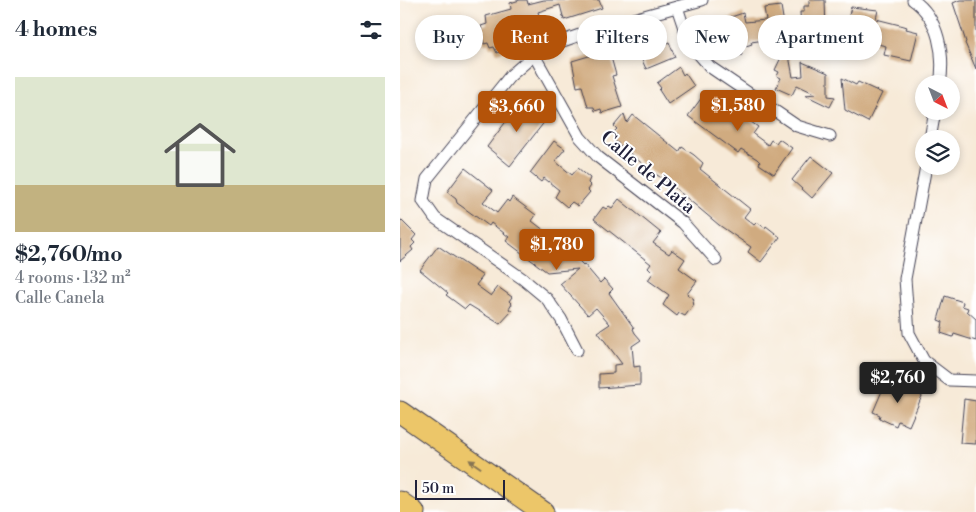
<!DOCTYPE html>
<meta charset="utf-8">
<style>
body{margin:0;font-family:"Libre Bodoni",serif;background:#f6f6f7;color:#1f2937;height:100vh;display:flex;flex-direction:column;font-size:19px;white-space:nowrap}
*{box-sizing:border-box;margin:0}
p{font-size:16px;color:#747a83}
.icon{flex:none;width:28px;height:28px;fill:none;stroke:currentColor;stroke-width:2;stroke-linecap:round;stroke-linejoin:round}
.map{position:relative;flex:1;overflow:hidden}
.drawer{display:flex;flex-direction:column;background:#fff;width:400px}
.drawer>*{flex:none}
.top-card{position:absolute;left:15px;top:15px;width:475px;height:45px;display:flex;gap:10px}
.needle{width:32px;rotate:138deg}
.fabs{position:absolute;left:515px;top:75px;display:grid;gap:10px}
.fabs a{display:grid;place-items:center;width:45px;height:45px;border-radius:50%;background:#fff;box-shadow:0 2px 8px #0003;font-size:25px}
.scale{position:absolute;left:15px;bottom:12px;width:90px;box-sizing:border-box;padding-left:5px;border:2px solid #22223b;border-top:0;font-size:14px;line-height:18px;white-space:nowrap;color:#22223b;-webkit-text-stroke:4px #fff;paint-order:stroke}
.price{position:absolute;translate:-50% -42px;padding:0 11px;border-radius:5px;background:#b45309;color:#fff;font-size:16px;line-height:32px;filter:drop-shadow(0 1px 2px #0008)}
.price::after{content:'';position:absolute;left:50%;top:30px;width:15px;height:11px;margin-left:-8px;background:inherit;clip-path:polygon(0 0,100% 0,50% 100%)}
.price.selected{background:#222;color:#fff}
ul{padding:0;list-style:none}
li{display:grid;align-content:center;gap:10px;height:265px;padding:0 15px}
li span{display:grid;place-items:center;height:155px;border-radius:0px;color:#555}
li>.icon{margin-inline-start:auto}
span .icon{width:90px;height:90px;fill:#fffc;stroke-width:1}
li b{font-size:21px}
h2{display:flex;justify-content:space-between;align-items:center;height:60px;padding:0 15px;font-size:21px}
.pill{padding:0 18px;border-radius:22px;background:#fff;box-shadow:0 2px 8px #0003;font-size:18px;line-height:45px}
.pill.selected{background:#b45309;color:#fff}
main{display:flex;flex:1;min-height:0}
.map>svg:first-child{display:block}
.building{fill:#d0ab80}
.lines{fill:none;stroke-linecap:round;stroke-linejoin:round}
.street-casing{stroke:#424053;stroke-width:13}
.highway-casing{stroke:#424053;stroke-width:23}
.street{stroke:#fff;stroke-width:11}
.highway{stroke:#ecc669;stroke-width:21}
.oneway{fill:#877452}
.labels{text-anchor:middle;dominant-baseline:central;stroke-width:4;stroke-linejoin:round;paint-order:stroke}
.street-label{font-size:19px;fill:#22223b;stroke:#fff}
</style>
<main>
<section class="drawer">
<h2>4 homes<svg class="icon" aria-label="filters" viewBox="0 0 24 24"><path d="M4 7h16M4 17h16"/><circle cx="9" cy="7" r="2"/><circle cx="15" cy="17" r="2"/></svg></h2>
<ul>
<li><span style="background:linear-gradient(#dfe7d0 70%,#c2b280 0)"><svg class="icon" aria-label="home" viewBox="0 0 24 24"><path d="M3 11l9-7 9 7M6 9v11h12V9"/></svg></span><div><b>$2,760/mo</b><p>4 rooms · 132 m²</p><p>Calle Canela</p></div></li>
</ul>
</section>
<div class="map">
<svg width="576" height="512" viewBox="0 0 576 512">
<rect width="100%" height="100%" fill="#fff"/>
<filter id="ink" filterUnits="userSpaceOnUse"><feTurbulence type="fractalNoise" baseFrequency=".02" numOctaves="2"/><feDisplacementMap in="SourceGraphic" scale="10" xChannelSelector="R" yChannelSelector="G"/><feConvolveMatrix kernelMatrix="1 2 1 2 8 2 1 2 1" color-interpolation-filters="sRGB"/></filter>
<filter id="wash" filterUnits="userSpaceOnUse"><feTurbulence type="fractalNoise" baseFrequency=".0096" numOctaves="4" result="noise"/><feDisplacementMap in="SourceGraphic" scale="20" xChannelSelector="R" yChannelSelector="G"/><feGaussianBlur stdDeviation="1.12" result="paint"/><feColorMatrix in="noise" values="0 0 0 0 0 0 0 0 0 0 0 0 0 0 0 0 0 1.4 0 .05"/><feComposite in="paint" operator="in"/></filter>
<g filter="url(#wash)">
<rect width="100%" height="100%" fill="#f7ead8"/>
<g id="blocks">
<!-- building -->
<g class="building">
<path d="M120,0H127L128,4L144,0H199L202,8L164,20L160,5L138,12L140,19L137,21L138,26L134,27L136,33L110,40L113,48L97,53L94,47L90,48L88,43L84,44L81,26L87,24L86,16L111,9L110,3Z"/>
<path d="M409,0H425L426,32H409V30H401L400,12H404V6H409Z"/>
<path d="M560,0H576V69L565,43L566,42L553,3Z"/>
<path d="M381,6L386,37L351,42L352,44L340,48L342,55L333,57L331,50L325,51L316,22L343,13L345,22L366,20L364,8Z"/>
<path d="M451,7L478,10L476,19L504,26L507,27L506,29L518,32L511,61L484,55L486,46L444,36Z"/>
<path d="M256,38L257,41L262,39L264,44L269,42L275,57L246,69L239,53L241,52L239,46Z"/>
<path d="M387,45L393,77L403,76L402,62L428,73V96L435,97L430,107L405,95L416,94L397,85L392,95L376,88L381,78L377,76L379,72L375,70Z"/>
<path d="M209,50L216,75L212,76L222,107L202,113L201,109L195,111L194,107H188L182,86L177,87L172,61Z"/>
<path d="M279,67L283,75L285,73L294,86L268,104L259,90L261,88L257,83Z"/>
<path d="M442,78L456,85L458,82L482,93L468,122L445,110Z"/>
<path d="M306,92L315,99L318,98L358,127L353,134L368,145L371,140L376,143L379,139L392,148L374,174L359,164L360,162L357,159L341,149L338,153L288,116Z"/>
<path d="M119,104L128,111L131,107L134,110L137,107L149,116L110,166L87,147Z"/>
<path d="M224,114L227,123L233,115L279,152L282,147L294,155L303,163L300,169L350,209L344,217L354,225L357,222L365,228L366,226L380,237L361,262L348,252L351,247L319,225L269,183L251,171L214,140L217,135L213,133L217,129L214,126Z"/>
<path d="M154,141L165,149L155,161L172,175L178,168L190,178L188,183L191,186L188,190L190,192L178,206L172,202L167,207L155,197L159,190L144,178L141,182L130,173Z"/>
<path d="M411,156L433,173L412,198L392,180Z"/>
<path d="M65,168L93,190L83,202L97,213L107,200L109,202L112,197L136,215L132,221L166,247L183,265L184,264L200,283L204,279L213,289L209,293L234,328L233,329L235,333L241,340L232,346L234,367L240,366V385L199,388V374L214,373V365L222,364L198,332L210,324L196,308L188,315L160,284L178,269L147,272L106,241L109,237L91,223L89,226L57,203L56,199L47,192Z"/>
<path d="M219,199L261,233L253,243L269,254L272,250L285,259L279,268L297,281L287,294L294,299L292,302L294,304L285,316L279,313L277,316L263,305L269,295L248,280L253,273L248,268L251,264L194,219L203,207L206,209L209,206L212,208Z"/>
<path d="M0,219L16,235L12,240L15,243L11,247L13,250L0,261Z"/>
<path d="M38,246L83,276L76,285L91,296L98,287L112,297L109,301L112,304L109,309L112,311L100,324L69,305L65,309L46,295L48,293L20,270Z"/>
<path d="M545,296L563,302L562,306L568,308L567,311L576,319V341L554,334L553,337L541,333L543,322L538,320Z"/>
<path d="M499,383L520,392L519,394L522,396L509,426L498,421L496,426L479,418L480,415L473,412L485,384L497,389Z"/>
<path d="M564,399L576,401V444L560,443Z"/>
</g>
</g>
</g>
<g filter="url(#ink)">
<use href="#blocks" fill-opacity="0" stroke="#424053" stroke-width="1"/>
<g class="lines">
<defs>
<g id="street">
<path d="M513,0C539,18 545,55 540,84"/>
<path d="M277,7L289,43L310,67L397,126L430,136"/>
<path d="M134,55L180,137L198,157L283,223L316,260"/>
<path d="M530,139L535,111"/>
<path d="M526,166L505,279L509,333L524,361L549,380L576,381"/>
<path d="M177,350L161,319L147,299L123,279L35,218L23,201L27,179L110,76L134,55L157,43L197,29L302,0"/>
</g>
<g id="highway">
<path d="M0,412L143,512"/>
<path d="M0,502L14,512"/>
</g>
</defs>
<!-- street casing -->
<use href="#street" class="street-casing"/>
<!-- highway casing -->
<use href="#highway" class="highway-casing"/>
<!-- street -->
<use href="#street" class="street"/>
<!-- highway -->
<use href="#highway" class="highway"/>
</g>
<!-- one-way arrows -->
<defs><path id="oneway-solid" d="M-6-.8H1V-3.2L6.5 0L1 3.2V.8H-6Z" transform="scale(1.25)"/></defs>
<use class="oneway" href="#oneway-solid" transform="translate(75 464) rotate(-145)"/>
</g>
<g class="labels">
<!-- street labels -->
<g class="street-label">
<text transform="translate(248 172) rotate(40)">Calle de Plata</text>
</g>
</g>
</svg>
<div class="fabs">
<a><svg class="needle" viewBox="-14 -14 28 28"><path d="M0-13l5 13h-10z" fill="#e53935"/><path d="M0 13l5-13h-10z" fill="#747a83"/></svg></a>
<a><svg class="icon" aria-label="layers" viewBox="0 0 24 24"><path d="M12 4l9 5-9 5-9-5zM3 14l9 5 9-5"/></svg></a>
</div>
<div class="scale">50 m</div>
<b class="price" style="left:338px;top:132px">$1,580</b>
<b class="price" style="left:117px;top:133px">$3,660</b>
<b class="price" style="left:157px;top:271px">$1,780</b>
<b class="price selected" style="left:498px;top:404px">$2,760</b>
<div class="top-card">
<a class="pill">Buy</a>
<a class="pill selected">Rent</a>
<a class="pill">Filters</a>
<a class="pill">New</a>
<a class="pill">Apartment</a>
</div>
</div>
</main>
